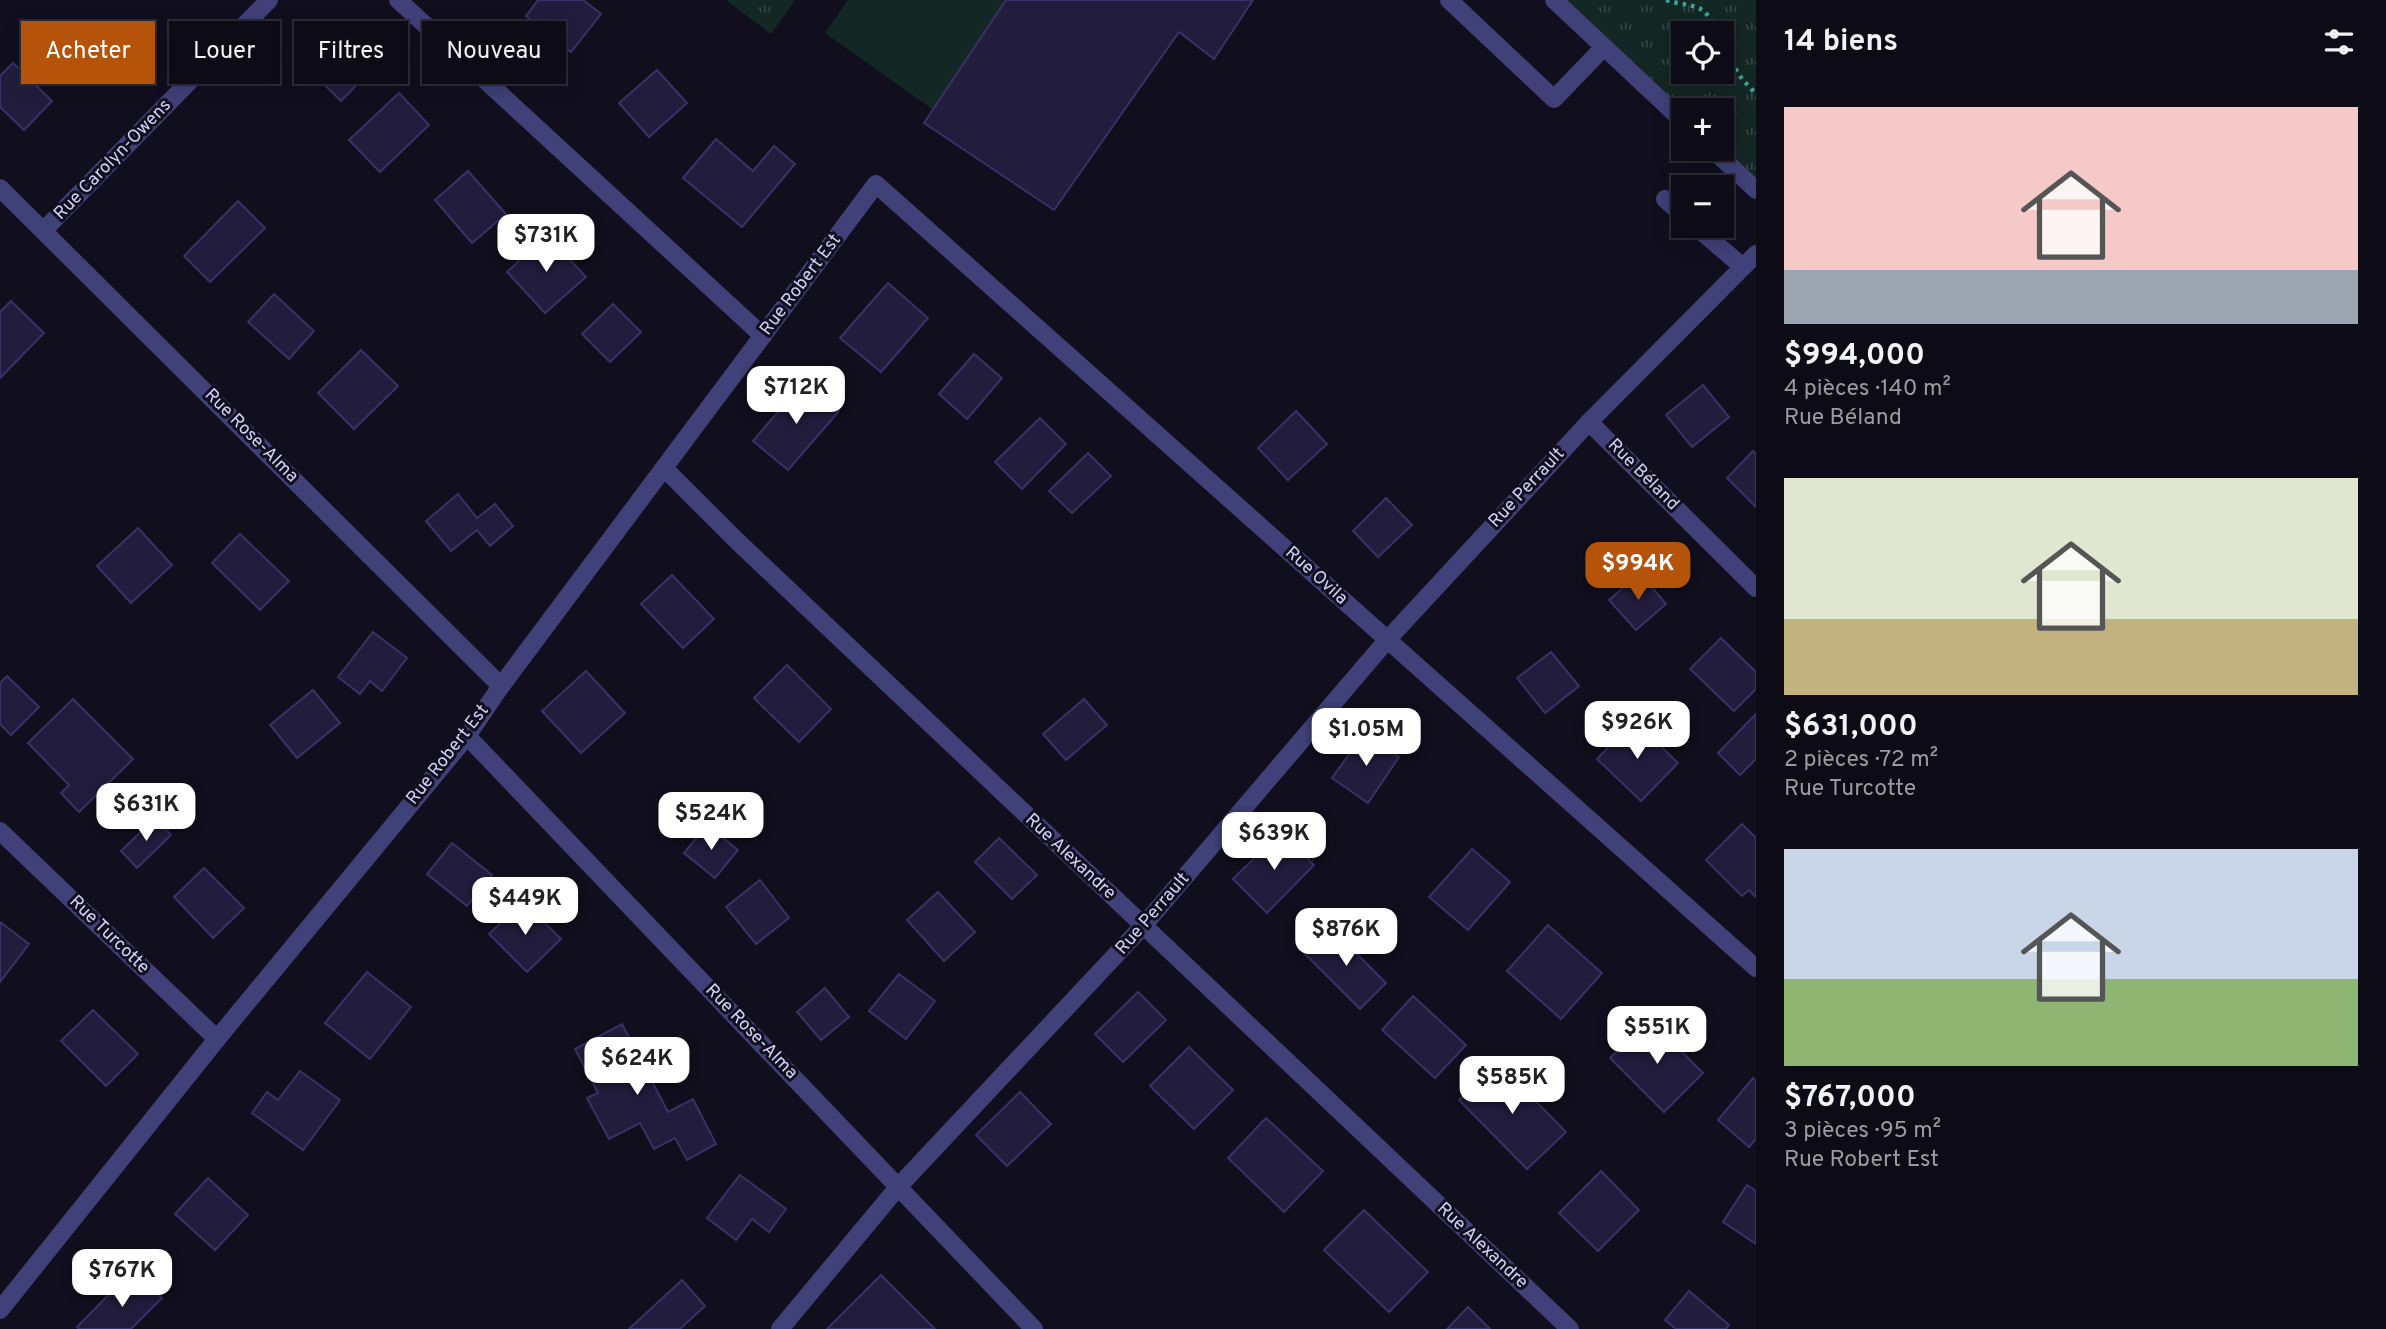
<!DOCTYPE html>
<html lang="fr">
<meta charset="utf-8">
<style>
body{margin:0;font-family:Overpass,sans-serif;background:#16141f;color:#f1f3f6;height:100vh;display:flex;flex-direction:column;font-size:26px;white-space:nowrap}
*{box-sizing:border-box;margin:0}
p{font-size:23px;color:#9a9ba1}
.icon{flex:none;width:38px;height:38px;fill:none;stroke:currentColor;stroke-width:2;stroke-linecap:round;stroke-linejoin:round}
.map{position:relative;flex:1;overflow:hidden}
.drawer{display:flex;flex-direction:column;background:#0d0b16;width:630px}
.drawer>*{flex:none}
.guide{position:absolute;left:21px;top:21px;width:665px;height:63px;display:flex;gap:14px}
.buttons{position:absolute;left:1671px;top:21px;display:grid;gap:14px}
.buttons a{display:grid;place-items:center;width:63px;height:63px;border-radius:0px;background:#0d0b16;box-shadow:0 4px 18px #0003,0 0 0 2px #2d2b35;font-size:35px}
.price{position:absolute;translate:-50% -60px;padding:0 16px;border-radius:14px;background:#fff;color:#222;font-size:23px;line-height:46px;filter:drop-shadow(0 2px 4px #0008)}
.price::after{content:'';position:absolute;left:50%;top:42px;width:21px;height:16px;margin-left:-10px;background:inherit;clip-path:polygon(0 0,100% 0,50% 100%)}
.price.current{background:#b45309;color:#fff}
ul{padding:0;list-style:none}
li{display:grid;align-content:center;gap:14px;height:371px;padding:0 28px}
li span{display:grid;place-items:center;height:217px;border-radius:0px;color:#555}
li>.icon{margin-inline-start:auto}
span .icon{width:126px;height:126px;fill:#fffc;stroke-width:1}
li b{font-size:30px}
h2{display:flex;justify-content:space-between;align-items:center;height:84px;padding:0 28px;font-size:30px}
.tag{padding:0 24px;border-radius:0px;background:#0d0b16;box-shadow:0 4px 18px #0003,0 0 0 2px #2d2b35;font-size:24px;line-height:63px}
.tag.current{background:#b45309;color:#fff}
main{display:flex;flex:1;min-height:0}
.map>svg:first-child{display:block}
.grass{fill:#132725}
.park{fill:url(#park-tufts);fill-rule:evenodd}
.building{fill:#221d3d;stroke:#393266;stroke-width:2}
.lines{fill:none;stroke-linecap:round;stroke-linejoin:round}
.path{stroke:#3ca397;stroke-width:4.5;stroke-dasharray:3.5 5;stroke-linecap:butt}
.minor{stroke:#3f4178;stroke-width:18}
.labels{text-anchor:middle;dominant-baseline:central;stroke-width:6;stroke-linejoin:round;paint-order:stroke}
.street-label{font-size:18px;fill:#d4d1f9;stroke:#110f1e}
</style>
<main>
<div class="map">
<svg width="1756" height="1329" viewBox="0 0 1756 1329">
<defs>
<pattern id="park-tufts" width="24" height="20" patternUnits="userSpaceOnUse" patternTransform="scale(1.75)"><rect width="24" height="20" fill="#132725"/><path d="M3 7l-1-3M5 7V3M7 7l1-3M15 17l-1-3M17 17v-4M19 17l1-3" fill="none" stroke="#344545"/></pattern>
</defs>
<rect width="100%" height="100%" fill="#110f1e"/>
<!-- grass -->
<path class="grass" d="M848,0H1034L949,121L825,33Z"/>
<!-- park -->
<g class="park">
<path d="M726,0H795L771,34Z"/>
<path d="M1564,0H1756V189L1722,149V110H1684ZM1684,33H1722V72H1684Z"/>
</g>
<!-- building -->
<g class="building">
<path d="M538,0H583L601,14L571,52L526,16Z"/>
<path d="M1006,0H1253L1214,59L1179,32L1054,210L924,123Z"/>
<path d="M332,33L371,70L341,101L303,64Z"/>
<path d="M13,63L52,101L24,130L0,107V76Z"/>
<path d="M657,70L687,103L649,137L619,103Z"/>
<path d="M399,93L429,125L380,172L349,140Z"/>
<path d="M716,139L753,171L774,146L795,164L742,227L683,178Z"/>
<path d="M468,171L506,214L472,243L435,200Z"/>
<path d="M238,201L265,228L210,282L184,256Z"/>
<path d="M547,235L586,277L545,313L507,272Z"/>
<path d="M888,283L928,318L881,372L840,338Z"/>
<path d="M274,294L314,331L289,359L248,322Z"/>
<path d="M11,301L44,333L0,378V312Z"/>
<path d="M613,304L641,332L610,362L582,334Z"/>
<path d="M361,350L398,386L354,429L318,393Z"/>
<path d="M974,354L1002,378L967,419L939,394Z"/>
<path d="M804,381L839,411L788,470L753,441Z"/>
<path d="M1703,385L1729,417L1692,447L1666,415Z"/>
<path d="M1296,411L1327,444L1288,480L1258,448Z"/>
<path d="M1040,418L1066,444L1022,489L995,462Z"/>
<path d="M1753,451L1756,454V507L1727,478Z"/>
<path d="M1088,453L1111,476L1072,513L1049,491Z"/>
<path d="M458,494L477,518L495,504L513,526L490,546L477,530L451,551L426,521Z"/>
<path d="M1386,498L1412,525L1378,557L1353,531Z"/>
<path d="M138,528L172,565L131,603L97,566Z"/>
<path d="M240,534L289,581L260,610L212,563Z"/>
<path d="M1640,573L1666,604L1636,630L1609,600Z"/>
<path d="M672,575L714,619L683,648L641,604Z"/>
<path d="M373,632L407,658L382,691L370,681L360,694L338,677Z"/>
<path d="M1721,638L1756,672V689L1734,711L1690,669Z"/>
<path d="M1551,652L1579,686L1545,713L1517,678Z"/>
<path d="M787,665L831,709L799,742L754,698Z"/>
<path d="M586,671L625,713L581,753L542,711Z"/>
<path d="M7,676L39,707L11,735L0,724V683Z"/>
<path d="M313,690L340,723L297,758L270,725Z"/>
<path d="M73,699L133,759L79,812L61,793L69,785L28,743Z"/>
<path d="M1084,699L1107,725L1066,760L1043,734Z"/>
<path d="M1756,714V759L1740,775L1718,753Z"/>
<path d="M1634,720L1678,763L1641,801L1597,759Z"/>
<path d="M1364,733L1399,757L1368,803L1332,778Z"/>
<path d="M155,818L171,835L137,868L121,851Z"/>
<path d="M1742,824L1756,838V897L1749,890L1742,896L1706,860Z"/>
<path d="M707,825L738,850L715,878L684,853Z"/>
<path d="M1281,832L1314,865L1267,913L1233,879Z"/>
<path d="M999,838L1037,875L1012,899L975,862Z"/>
<path d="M452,843L492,875L467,906L427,874Z"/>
<path d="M1472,849L1510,882L1468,930L1429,897Z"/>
<path d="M204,868L244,908L213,938L174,897Z"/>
<path d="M760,880L789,918L756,944L726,907Z"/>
<path d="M938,892L975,932L944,961L907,920Z"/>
<path d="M523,901L561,939L527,972L489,934Z"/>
<path d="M0,922L29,944L0,982Z"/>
<path d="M1548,925L1602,973L1561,1019L1507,971Z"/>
<path d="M1331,928L1386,983L1360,1009L1305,954Z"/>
<path d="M367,972L411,1007L370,1059L325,1023Z"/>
<path d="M899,974L935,1001L906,1039L869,1011Z"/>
<path d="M825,988L849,1017L821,1040L797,1012Z"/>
<path d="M1138,992L1166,1020L1123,1062L1095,1034Z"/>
<path d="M1413,996L1466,1045L1435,1078L1382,1030Z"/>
<path d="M93,1010L138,1054L106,1086L61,1041Z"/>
<path d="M1649,1019L1703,1073L1664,1112L1610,1058Z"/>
<path d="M622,1024L668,1112L693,1099L716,1144L687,1160L675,1138L654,1149L640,1123L609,1139L587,1098L598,1093L575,1049Z"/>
<path d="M1189,1047L1233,1090L1194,1129L1150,1086Z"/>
<path d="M1497,1062L1566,1132L1527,1169L1459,1100Z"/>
<path d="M300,1071L340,1100L303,1150L252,1113L267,1092L278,1100Z"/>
<path d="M1753,1078L1756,1081V1139L1749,1147L1718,1120Z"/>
<path d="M1020,1092L1051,1124L1007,1166L976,1135Z"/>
<path d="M1266,1118L1323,1171L1284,1212L1228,1158Z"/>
<path d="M1601,1171L1639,1210L1598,1251L1559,1213Z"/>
<path d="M740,1175L786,1209L769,1232L752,1219L736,1240L707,1218Z"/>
<path d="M208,1178L248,1215L215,1250L175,1214Z"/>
<path d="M1747,1185L1756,1191V1244L1723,1222Z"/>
<path d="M1364,1210L1428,1272L1389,1312L1324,1250Z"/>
<path d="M881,1275L935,1329H827Z"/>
<path d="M682,1280L705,1306L680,1329H629Z"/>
<path d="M122,1281L136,1295L148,1283L162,1298L131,1329H79L77,1327Z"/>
<path d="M1689,1291L1729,1325L1726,1329H1676L1665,1320Z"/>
<path d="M1468,1307L1490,1329H1447Z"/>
</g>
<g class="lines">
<!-- path -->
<g class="path">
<path d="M1666,0C1695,9 1704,0 1717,33"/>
<path d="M1722,47L1742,79L1756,94"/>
</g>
<!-- minor -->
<g class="minor">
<path d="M398,0L763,336"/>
<path d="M1449,0L1554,99L1604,47"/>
<path d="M1554,0L1684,122"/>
<path d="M1712,149L1756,190"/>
<path d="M0,188L501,686"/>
<path d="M1665,199L1684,216"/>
<path d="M1695,226L1743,267"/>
<path d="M44,230L269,0"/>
<path d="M1589,422L1756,588"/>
<path d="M664,468L736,540L1570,1329"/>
<path d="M467,736L1034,1329"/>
<path d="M0,831L217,1039"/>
<path d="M0,1310L217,1039L467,736L501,686L876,184L1756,968"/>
<path d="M780,1329L899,1186L1143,926L1388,639L1589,422L1756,254"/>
</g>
</g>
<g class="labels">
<!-- street labels -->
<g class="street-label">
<text transform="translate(113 160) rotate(-46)">Rue Carolyn-Owens</text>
<text transform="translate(801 285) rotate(-53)">Rue Robert Est</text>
<text transform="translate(251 436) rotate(45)">Rue Rose-Alma</text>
<text transform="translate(1643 475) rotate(45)">Rue Béland</text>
<text transform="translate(1527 488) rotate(-47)">Rue Perrault</text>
<text transform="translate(1316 576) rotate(42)">Rue Ovila</text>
<text transform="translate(448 755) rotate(-52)">Rue Robert Est</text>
<text transform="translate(1070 857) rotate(43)">Rue Alexandre</text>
<text transform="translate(1153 914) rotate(-49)">Rue Perrault</text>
<text transform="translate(109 935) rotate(44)">Rue Turcotte</text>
<text transform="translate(751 1032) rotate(46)">Rue Rose-Alma</text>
<text transform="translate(1482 1246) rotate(43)">Rue Alexandre</text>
</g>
</g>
</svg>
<div class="buttons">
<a><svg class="icon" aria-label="locate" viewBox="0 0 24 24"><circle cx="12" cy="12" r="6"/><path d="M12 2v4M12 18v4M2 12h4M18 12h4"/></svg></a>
<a>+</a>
<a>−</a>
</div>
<b class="price" style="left:546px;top:274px">$731K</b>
<b class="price" style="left:796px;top:426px">$712K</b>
<b class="price current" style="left:1638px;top:602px">$994K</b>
<b class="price" style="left:1637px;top:761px">$926K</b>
<b class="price" style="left:1366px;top:768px">$1.05M</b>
<b class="price" style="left:146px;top:843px">$631K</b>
<b class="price" style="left:711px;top:852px">$524K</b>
<b class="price" style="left:1274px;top:872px">$639K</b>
<b class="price" style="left:525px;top:937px">$449K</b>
<b class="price" style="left:1346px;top:968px">$876K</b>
<b class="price" style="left:1657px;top:1066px">$551K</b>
<b class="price" style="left:637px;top:1097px">$624K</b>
<b class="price" style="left:1512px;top:1116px">$585K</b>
<b class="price" style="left:122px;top:1309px">$767K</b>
<div class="guide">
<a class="tag current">Acheter</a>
<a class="tag">Louer</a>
<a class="tag">Filtres</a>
<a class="tag">Nouveau</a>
</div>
</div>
<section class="drawer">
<h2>14 biens<svg class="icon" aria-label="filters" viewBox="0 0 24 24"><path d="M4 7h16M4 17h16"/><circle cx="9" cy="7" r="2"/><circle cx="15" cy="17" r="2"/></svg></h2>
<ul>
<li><span style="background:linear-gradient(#f6c9c9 75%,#9aa5b1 0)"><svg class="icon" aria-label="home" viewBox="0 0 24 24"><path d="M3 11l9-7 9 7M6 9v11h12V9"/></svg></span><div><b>$994,000</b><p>4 pièces · 140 m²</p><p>Rue Béland</p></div></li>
<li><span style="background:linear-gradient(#dfe7d0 65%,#c2b280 0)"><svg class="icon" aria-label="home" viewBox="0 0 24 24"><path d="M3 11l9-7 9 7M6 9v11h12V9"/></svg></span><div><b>$631,000</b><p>2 pièces · 72 m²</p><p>Rue Turcotte</p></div></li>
<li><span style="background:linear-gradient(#c9d6e8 60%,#8fb573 0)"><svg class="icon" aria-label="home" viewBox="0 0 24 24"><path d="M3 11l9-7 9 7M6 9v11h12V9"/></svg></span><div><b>$767,000</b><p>3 pièces · 95 m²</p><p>Rue Robert Est</p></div></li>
</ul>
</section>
</main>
